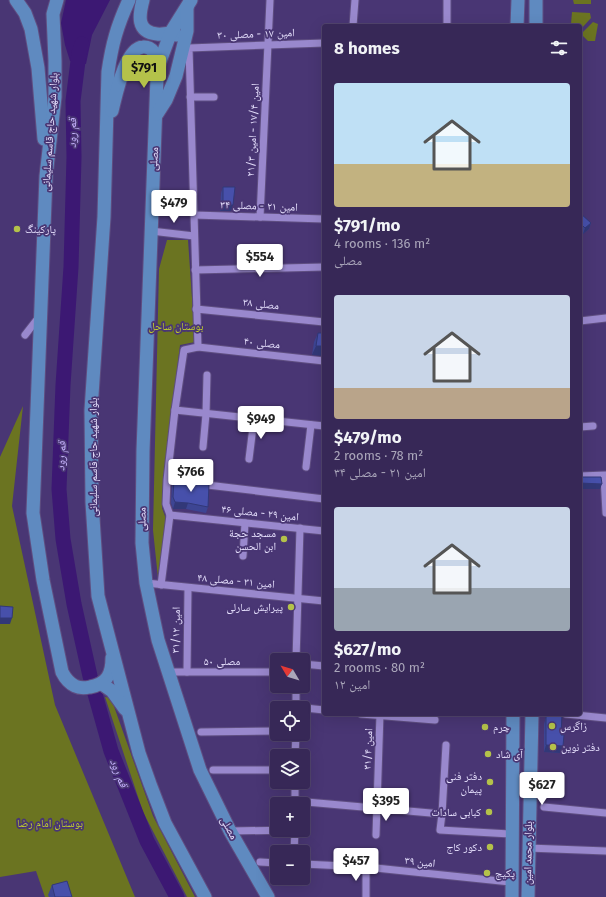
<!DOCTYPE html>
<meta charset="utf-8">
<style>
body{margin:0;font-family:"Fira Sans","Noto Naskh Arabic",sans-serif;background:#423461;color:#f1f3f6;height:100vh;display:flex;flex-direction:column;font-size:15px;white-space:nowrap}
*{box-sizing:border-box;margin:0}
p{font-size:13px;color:#aaa6ba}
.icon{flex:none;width:22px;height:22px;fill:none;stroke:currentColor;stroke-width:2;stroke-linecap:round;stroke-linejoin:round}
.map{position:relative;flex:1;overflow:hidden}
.side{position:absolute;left:322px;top:24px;width:260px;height:692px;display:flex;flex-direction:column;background:#372857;border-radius:4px;box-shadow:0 4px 16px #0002,0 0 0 1px #51446d}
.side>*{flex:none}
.needle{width:26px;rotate:308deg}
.buttons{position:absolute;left:270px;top:653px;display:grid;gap:8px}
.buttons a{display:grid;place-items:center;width:40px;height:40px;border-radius:4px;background:#372857;box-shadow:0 4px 16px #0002,0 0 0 1px #51446d;font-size:20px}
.price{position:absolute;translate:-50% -34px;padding:0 9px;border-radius:4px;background:#fff;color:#222;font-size:13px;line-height:26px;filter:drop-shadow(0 1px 2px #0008)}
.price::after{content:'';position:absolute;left:50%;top:24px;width:12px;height:9px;margin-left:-6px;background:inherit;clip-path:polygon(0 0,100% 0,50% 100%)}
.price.current{background:#b4c24a;color:#111}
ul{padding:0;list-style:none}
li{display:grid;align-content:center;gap:8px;height:212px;padding:0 12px}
li span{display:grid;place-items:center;height:124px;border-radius:4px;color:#555}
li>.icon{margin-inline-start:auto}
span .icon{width:72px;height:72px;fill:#fffc;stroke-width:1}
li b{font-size:17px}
h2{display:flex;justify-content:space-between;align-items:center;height:48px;padding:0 12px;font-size:17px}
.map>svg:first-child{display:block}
.green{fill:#6b7421}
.water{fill:#3c1873}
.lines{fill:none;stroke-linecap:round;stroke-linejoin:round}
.river{stroke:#3c1873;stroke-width:15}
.minor-casing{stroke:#5f4e81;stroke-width:9}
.major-casing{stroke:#5f4e81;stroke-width:15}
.minor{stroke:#9988cd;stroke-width:7}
.major{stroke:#5f8ac0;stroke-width:13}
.wall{fill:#3d4593}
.shaded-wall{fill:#323878}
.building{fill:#4750ab;stroke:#323878}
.poi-dot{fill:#b4c24a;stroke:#493674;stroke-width:1.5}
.labels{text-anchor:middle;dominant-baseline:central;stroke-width:3.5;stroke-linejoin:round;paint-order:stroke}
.street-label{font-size:11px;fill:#e6e0fd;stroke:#493674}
.poi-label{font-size:11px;fill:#e6e0fd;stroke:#493674;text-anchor:start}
.park-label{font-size:11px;fill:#c0cf2c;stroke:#493674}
.water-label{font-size:12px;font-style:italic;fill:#c4b1fb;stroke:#493674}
</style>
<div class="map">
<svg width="606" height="897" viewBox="0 0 606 897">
<rect width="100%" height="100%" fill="#493674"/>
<!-- green -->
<g class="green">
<path d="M573,0H591V4H574Z"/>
<path d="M572,12L590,13L591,18L581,29L580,26H574L571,24Z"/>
<path d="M593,22L598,24L595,41H588L581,34Z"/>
<path d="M167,240H188L195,342L180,345L164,476L162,508L166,519L162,568L158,578L153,530L159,269Z"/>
<path d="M23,406L12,506L55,705L135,897H45L36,871L0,877V457Z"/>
<path d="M105,697L111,698L153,816L195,897H187L143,812Z"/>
</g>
<!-- water -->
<path class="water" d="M66,0H110L92,35L86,64L70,61L65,45L61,23Z"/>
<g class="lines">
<!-- river -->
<path class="river" d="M82,44L79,53L73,101L74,157L71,267L63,385L59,489L63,539L74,604L90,676L111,751L147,841L177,897"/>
<defs>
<g id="minor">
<path d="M447,0V26"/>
<path d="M353,26L355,0"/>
<path d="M190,97H214"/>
<path d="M194,215L324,219"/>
<path d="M260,217L270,0"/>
<path d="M151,231L194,236"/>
<path d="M195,270L324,267"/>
<path d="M196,309L324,322"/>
<path d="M580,321L606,318"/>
<path d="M25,335L39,317"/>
<path d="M198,347L324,361"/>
<path d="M175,410L324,426"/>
<path d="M580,427L593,426"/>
<path d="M203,447L206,414L207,375"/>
<path d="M249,459L254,419"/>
<path d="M306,467L311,425"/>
<path d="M580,476L606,475"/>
<path d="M604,476L606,513"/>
<path d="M199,484L324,499"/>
<path d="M170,515L324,531"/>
<path d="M243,556L245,523"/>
<path d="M146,583L324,601"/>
<path d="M161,585L170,515L166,504L167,480L175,410L184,350L198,347L189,48L324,43"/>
<path d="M296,660L300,528"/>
<path d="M303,664L324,666"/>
<path d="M167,672H277"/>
<path d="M187,672L188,588"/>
<path d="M296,707L324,710"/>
<path d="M296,708V686"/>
<path d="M361,714L435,720"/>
<path d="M566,714L606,718"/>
<path d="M201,732L277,731"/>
<path d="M295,756L296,734"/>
<path d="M213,770H277"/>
<path d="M295,801L442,814L440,830L512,834"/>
<path d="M295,804V782"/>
<path d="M544,807L606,813"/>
<path d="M442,814L446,745"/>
<path d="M230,831L295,830L294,852"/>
<path d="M376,835L380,714"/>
<path d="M528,848L606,851"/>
<path d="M260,862L277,863"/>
<path d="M303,864L366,867L511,882"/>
<path d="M366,867V897"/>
</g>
<g id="major">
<path d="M16,0L25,13L31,29L38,68L44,139"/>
<path d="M57,0L53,14L55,61V97L46,176L33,513L43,580L62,672C65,678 69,683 75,686C79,688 85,688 90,687C107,684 112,674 112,658"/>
<path d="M129,0C117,26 112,44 108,72L104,217L91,410L92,502L98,596L139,753L150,784L165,823L205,897"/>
<path d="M143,0C139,15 136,32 157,34C165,35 168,31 176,35"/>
<path d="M191,0L171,32L159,64L157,77L143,451L142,543L146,583L158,640L200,770L230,831L268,897"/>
<path d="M517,26L518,0"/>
<path d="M536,26V0"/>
<path d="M112,111C116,95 125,48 143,47C153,46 156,56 159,64"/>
<path d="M157,114L166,100L176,76L187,31V8"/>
<path d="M102,684L112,691L125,709"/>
<path d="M512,897L513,714"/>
<path d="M528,897L532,714"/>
</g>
</defs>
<!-- minor casing -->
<use href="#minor" class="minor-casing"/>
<!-- major casing -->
<use href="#major" class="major-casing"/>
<!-- minor -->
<use href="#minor" class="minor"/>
<!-- major -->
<use href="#major" class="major"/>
</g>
<!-- wall -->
<g class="wall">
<path d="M223,187L231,211H220L221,193Z"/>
<path d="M580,213L591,223L589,229L583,234L580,231Z"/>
<path d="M318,333H324L312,355L314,342Z"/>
<path d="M174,480L208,507L206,513L186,509H173L171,503L172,486Z"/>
<path d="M546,717L561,735V753L544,752V724Z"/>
<path d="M52,885L72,897H49L48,895Z"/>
</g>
<!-- shaded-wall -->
<g class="shaded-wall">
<path d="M223,205H233L231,211H220Z"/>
<path d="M591,223L589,229L583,234L585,228Z"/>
<path d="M316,346H324V356L312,355Z"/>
<path d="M580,483L602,484L600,489H580Z"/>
<path d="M175,502L188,503L186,509H173Z"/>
<path d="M0,618H12L10,624H0Z"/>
<path d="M546,745L563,746L561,753L544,752Z"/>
</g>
<!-- building -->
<g class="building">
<path d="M223,187H235L233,205H223Z"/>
<path d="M580,213L591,223L585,228L580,223Z"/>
<path d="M318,333H324V346H316Z"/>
<path d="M580,477H601L602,484L580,483Z"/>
<path d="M174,480L209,484L208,507L188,503L175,502L173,497Z"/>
<path d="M0,606L13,607L12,618H0Z"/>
<path d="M550,714H562L561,735H564L563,746L546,745V717Z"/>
<path d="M67,881L72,897H55L52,885Z"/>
</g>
<!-- markers -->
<g class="poi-dot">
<circle cx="17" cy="229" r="4"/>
<circle cx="284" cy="539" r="4"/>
<circle cx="291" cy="607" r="4"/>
<circle cx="552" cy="726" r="4"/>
<circle cx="485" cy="727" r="4"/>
<circle cx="553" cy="747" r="4"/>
<circle cx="488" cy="754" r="4"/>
<circle cx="490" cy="782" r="4"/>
<circle cx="489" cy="812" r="4"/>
<circle cx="490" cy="847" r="4"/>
<circle cx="487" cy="873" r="4"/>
</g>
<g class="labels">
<!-- street labels -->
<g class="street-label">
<text transform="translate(256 34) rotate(-2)">امین ۱۷ - مصلی ۳۰</text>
<text transform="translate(253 130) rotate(-87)">امین ۱۷/۴ - امین ۲۱/۳</text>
<text transform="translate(50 132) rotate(-86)">بلوار شهید حاج قاسم سلیمانی</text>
<text transform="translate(154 159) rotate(-87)">مصلی</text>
<text transform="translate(259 206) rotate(2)">امین ۲۱ - مصلی ۳۴</text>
<text transform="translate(261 304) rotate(6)">مصلی ۳۸</text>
<text transform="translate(262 343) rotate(6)">مصلی ۴۰</text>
<text transform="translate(93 457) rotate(-90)">بلوار شهید حاج قاسم سلیمانی</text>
<text transform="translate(260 513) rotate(6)">امین ۲۹ - مصلی ۴۶</text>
<text transform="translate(142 519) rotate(-89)">مصلی</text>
<text transform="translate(236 581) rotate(5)">امین ۳۱ - مصلی ۴۸</text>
<text transform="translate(176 630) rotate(-89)">امین ۳۱/۱۲</text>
<text x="222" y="661">مصلی ۵۰</text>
<text transform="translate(368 749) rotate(-88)">امین ۳۱/۴</text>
<text transform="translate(229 828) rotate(62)">مصلی</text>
<text transform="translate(528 853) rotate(-89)">بلوار محمد امین</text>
<text transform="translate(420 862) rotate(6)">امین ۳۹</text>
</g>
<!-- poi labels -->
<g class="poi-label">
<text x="25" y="229">پارکینگ</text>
<text x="276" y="533" text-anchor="end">مسجد حجة<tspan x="276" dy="13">ابن الحسن</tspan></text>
<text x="283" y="607" text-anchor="end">پیرایش سارلی</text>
<text x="560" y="726">زاگرس</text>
<text x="493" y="727">چرم</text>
<text x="561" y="747">دفتر نوین</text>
<text x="496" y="754">آی شاد</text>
<text x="482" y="776" text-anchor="end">دفتر فنی<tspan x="482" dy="13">پیمان</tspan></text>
<text x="481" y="812" text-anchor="end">کبابی سادات</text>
<text x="482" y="847" text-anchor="end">دکور کاج</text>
<text x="495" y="873">پکیج</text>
</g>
<!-- park labels -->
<g class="park-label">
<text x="176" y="326">بوستان ساحل</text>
<text x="50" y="823">بوستان امام رضا</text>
</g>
<!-- water labels -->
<g class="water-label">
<text transform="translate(72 133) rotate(-89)">قم رود</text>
<text transform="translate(61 456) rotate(-87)">قم رود</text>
<text transform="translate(119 773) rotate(68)">قم رود</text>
</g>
</g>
</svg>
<div class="buttons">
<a><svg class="needle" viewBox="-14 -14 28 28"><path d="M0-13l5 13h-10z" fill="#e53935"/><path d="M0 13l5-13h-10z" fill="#aaa6ba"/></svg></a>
<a><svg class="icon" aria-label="locate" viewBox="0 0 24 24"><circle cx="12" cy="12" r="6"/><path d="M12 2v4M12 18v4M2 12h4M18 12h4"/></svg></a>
<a><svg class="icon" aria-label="layers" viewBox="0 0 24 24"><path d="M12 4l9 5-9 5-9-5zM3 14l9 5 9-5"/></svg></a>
<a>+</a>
<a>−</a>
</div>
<b class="price current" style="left:144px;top:89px">$791</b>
<b class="price" style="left:174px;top:224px">$479</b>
<b class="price" style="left:260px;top:278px">$554</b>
<b class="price" style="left:261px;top:440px">$949</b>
<b class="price" style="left:191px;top:493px">$766</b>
<b class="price" style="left:542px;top:806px">$627</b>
<b class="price" style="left:386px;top:822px">$395</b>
<b class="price" style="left:356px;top:882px">$457</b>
<section class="side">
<h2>8 homes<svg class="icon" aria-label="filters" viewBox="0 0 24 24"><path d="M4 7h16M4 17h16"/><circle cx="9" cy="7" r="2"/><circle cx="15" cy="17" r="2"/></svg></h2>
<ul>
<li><span style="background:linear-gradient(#bfe0f5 65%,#c2b280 0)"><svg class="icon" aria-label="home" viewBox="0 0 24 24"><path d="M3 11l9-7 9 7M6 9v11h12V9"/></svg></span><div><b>$791/mo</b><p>4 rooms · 136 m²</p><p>مصلی</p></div></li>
<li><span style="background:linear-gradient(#c9d6e8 75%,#b9a48a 0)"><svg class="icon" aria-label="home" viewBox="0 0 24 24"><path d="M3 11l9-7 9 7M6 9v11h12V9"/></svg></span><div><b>$479/mo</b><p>2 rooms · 78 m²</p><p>امین ۲۱ - مصلی ۳۴</p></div></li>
<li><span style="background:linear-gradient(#c9d6e8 65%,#9aa5b1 0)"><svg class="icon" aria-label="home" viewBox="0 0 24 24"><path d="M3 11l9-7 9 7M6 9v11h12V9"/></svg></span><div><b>$627/mo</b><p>2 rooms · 80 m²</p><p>امین ۱۲</p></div></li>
</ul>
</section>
</div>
